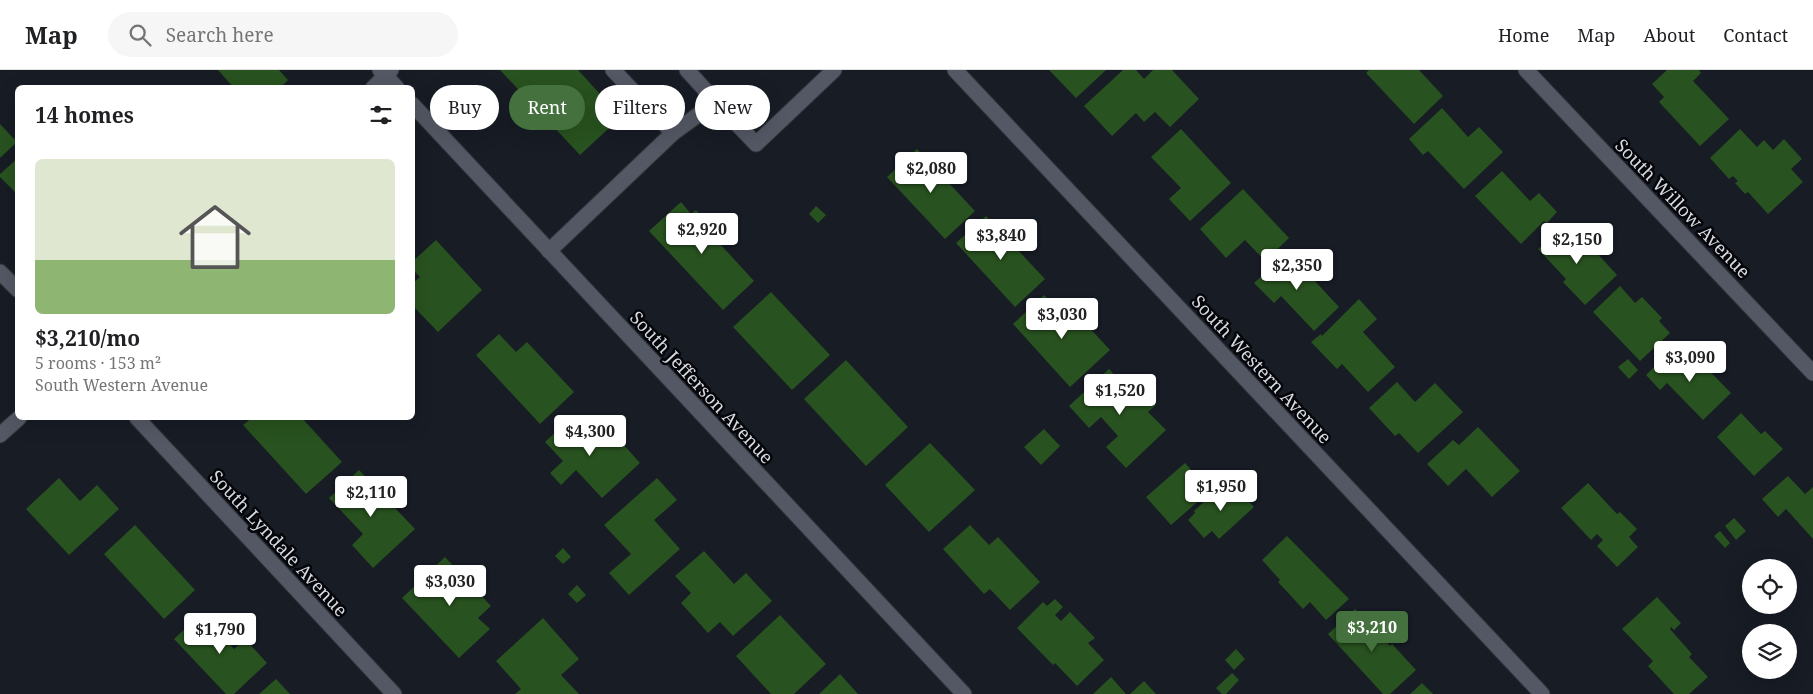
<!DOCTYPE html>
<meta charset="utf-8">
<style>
body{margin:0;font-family:"Noto Serif",serif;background:#f6f6f6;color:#202124;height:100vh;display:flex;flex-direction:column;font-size:19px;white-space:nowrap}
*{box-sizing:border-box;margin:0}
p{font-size:16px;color:#757577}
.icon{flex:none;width:28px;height:28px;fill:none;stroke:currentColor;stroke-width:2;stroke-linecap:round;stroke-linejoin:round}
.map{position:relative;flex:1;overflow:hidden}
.sheet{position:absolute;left:15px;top:15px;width:400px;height:335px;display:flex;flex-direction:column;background:#fff;border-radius:8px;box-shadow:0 5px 20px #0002}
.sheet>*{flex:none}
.guide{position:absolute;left:430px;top:15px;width:475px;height:45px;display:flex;gap:10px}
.buttons{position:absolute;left:1742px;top:489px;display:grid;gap:10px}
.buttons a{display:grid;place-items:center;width:55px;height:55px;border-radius:50%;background:#fff;box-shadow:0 5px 20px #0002;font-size:25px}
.price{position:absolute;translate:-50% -42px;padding:0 11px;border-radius:5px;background:#fff;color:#222;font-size:16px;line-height:32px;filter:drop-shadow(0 1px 2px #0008)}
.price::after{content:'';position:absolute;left:50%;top:30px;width:15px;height:11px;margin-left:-8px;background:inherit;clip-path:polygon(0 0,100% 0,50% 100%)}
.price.active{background:#44713e;color:#fff}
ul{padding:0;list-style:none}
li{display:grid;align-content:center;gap:10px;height:265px;padding:0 20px}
li span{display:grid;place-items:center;height:155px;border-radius:8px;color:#555}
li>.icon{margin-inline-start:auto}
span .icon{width:90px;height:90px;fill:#fffc;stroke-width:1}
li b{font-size:21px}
h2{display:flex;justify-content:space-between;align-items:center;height:60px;padding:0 20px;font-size:21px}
.tag{padding:0 18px;border-radius:22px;background:#fff;box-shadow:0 5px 20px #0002;font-size:18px;line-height:45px}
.tag.active{background:#44713e;color:#fff}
header{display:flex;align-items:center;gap:30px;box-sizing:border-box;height:70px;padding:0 25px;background:#fff;border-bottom:1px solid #e0e0e0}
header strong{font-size:24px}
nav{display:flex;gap:28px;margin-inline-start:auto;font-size:18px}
.search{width:350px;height:45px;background:#f6f6f6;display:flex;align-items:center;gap:12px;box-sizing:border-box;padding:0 18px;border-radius:28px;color:#757577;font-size:19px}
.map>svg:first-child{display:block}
.building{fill:#28521f}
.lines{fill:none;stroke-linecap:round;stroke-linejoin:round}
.minor-casing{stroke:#32353c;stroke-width:17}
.minor{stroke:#535864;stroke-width:15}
.labels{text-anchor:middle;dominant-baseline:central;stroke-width:5;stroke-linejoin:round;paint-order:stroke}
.street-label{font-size:18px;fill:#d7dae1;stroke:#05060a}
</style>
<header>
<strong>Map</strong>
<div class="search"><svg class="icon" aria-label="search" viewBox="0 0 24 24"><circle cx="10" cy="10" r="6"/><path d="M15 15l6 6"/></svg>Search here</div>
<nav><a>Home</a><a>Map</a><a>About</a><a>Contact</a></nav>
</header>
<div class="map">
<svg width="1813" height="624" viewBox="0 0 1813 624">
<rect width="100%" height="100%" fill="#171c25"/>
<!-- building -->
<g class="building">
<path d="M218,0H279L288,10L280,18H234Z"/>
<path d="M500,0H578L621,47L580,85Z"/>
<path d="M1049,0H1106L1076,28Z"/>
<path d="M1123,0H1136L1144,9L1153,0H1172L1199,29L1170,57L1155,42L1144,52L1136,43L1112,66L1084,36Z"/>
<path d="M1369,0H1419L1443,26L1414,54L1366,3Z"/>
<path d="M1667,0H1699L1701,3L1693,11L1729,49L1700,76L1659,32L1664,27L1652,14Z"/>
<path d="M1442,38L1468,67L1479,57L1503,82L1464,119L1428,81L1423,85L1409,69Z"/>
<path d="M0,54L17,72L0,88Z"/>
<path d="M1181,59L1231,113L1190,151L1169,129L1181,118L1151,87Z"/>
<path d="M1740,59L1757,77L1764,70L1773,80L1784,69L1802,89L1791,99L1803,112L1768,144L1748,122L1745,124L1735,113L1738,111L1733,106L1729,109L1710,88Z"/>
<path d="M917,79L975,141L945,169L887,107Z"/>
<path d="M18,88V125L0,107V104Z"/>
<path d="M1502,101L1530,131L1539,123L1557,142L1547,153L1544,151L1521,174L1475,126Z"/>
<path d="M1243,119L1289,168L1265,191L1245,170L1226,188L1200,159Z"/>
<path d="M681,132L691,144L696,140L714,159L710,163L754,211L723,240L649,161Z"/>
<path d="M816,136L826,145L818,153L809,144Z"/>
<path d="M986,146L1045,209L1015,237L956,173Z"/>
<path d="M1565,155L1593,185L1596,182L1617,205L1585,235L1563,212L1566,209L1538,179Z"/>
<path d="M436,170L482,220L438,262L412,235V214L420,207L412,199V192Z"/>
<path d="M1288,182L1339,237L1314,261L1281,226L1274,233L1254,213Z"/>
<path d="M1620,216L1635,233L1642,227L1662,248L1659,251L1670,263L1640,291L1593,242Z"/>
<path d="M771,222L830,285L792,320L733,257Z"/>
<path d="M1044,225L1064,246L1072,239L1110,280L1070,317L1013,254Z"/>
<path d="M1359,229L1377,249L1363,262L1395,297L1368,322L1342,294L1337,299L1311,272L1321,264L1322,266Z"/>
<path d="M499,264L516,282L527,272L574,322L540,354L476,285Z"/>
<path d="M1670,281L1680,292L1691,282L1731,323L1703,350L1667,313L1660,320L1646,305Z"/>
<path d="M1628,289L1638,300L1629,309L1618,297Z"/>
<path d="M846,290L908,357L866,396L804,329Z"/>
<path d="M1109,299L1127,319L1134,312L1156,335L1148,342L1166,360L1126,398L1106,377L1118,366L1101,347L1089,358L1069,336Z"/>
<path d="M1397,312L1415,332L1435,313L1463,342L1418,383L1399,363L1395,366L1369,338Z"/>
<path d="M1741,343L1761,364L1765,361L1783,379L1754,406L1717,367Z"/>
<path d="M574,345L604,376L615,365L640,393L602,428L576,400L561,415L550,403L563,391L545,372Z"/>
<path d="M252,348H302L342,392L306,424L243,355Z"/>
<path d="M1478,357L1520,401L1492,427L1466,399L1448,416L1427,394L1453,370L1459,375Z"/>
<path d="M1044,359L1060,376L1041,395L1024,377Z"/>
<path d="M930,373L975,420L929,462L885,415Z"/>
<path d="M1185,393L1210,421L1171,455L1146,427Z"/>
<path d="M359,400L415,459L373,498L352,475L363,464L329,428Z"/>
<path d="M1788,406L1805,424L1813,417V469L1786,439L1778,447L1762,429Z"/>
<path d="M59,408L80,431L97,415L119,439L69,485L26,439Z"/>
<path d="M657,408L677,430L654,450L680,479L629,525L609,503L631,484L604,455Z"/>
<path d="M1231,413L1254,437L1219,469L1212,461L1204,468L1188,450L1195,443L1194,441L1222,415L1225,419Z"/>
<path d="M1588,413L1617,444L1620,442L1637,459L1629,467L1638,477L1617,497L1597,476L1603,470L1597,464L1591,470L1561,438Z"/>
<path d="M1734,448L1746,461L1736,470L1725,456Z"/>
<path d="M135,455L195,520L164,549L104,484Z"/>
<path d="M970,455L989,475L998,467L1040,512L1010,540L990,519L984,524L943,479Z"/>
<path d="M1720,461L1730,473L1725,478L1714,466Z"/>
<path d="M1287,466L1349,529L1326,550L1310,532L1303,539L1278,512L1280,510L1262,490Z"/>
<path d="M563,478L571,487L563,494L555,486Z"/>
<path d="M704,481L734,514L746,503L772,531L733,566L720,552L708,563L681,533L691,523L675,506Z"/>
<path d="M445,487L491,536L478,548L490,559L459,588L402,528Z"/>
<path d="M577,515L586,525L577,533L568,524Z"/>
<path d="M1657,527L1681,553L1674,560L1671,557L1670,559L1692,584L1689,587L1708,607L1689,624H1674L1648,596L1653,591L1622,559Z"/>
<path d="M1055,529L1063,537L1055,545L1061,551L1070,542L1095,568L1088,573L1104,590L1077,616L1055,593L1053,595L1017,558L1043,532L1047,536Z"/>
<path d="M1355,539L1390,576L1392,574L1416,600L1390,624H1383L1328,564Z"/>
<path d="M202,543L234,579L245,569L267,593L234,624H226L174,569Z"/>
<path d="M780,545L826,594L794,624H771L736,586Z"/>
<path d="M543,548L579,589L561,605L579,624H515L521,619L496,591Z"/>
<path d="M1236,579L1245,589L1234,600L1225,590Z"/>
<path d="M1232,603L1239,610L1226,624H1222L1216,618Z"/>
<path d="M840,604L858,624H819Z"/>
<path d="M1111,607L1126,624H1093Z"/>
<path d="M276,609L290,624H259Z"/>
<path d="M1144,611L1156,624H1130Z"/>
<path d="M1422,613L1433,624H1410Z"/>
</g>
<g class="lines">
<defs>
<g id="minor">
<path d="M380,0L397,18"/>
<path d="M613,0L673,63"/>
<path d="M687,0L716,32"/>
<path d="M955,0L1542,624"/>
<path d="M1526,0L1813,303"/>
<path d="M373,18L391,0"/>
<path d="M412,34L964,624"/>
<path d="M549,181L673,63L716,32L756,74L834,0"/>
<path d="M0,202L18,220"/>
<path d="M137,348L394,624"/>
<path d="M0,365L19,348"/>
</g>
</defs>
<!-- minor casing -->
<use href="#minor" class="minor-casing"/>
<!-- minor -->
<use href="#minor" class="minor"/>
</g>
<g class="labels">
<!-- street labels -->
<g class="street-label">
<text transform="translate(1683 138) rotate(46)">South Willow Avenue</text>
<text transform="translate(1262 299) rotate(47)">South Western Avenue</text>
<text transform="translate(702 317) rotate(47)">South Jefferson Avenue</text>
<text transform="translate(279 473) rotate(47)">South Lyndale Avenue</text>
</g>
</g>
</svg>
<div class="buttons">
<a><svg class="icon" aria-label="locate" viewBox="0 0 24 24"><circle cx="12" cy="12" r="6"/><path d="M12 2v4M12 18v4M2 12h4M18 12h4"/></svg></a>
<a><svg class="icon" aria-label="layers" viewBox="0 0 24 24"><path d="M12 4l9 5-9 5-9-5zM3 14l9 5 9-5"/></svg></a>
</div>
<b class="price" style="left:931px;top:124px">$2,080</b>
<b class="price" style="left:702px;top:185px">$2,920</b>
<b class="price" style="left:1001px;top:191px">$3,840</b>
<b class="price" style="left:1577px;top:195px">$2,150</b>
<b class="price" style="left:1297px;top:221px">$2,350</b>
<b class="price" style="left:1062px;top:270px">$3,030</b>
<b class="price" style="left:1690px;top:313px">$3,090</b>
<b class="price" style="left:1120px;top:346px">$1,520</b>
<b class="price" style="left:590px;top:387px">$4,300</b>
<b class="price" style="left:1221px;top:442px">$1,950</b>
<b class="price" style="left:371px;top:448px">$2,110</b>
<b class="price" style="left:450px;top:537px">$3,030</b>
<b class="price active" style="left:1372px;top:583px">$3,210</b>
<b class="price" style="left:220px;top:585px">$1,790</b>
<div class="guide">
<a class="tag">Buy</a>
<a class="tag active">Rent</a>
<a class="tag">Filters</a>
<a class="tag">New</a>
</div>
<section class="sheet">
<h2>14 homes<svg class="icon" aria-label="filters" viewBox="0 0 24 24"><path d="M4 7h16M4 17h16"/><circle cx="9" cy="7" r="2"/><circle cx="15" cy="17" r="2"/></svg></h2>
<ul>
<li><span style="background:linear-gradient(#dfe7d0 65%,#8fb573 0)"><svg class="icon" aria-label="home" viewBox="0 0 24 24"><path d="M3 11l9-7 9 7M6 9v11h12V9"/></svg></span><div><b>$3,210/mo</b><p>5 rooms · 153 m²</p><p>South Western Avenue</p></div></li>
</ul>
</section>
</div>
